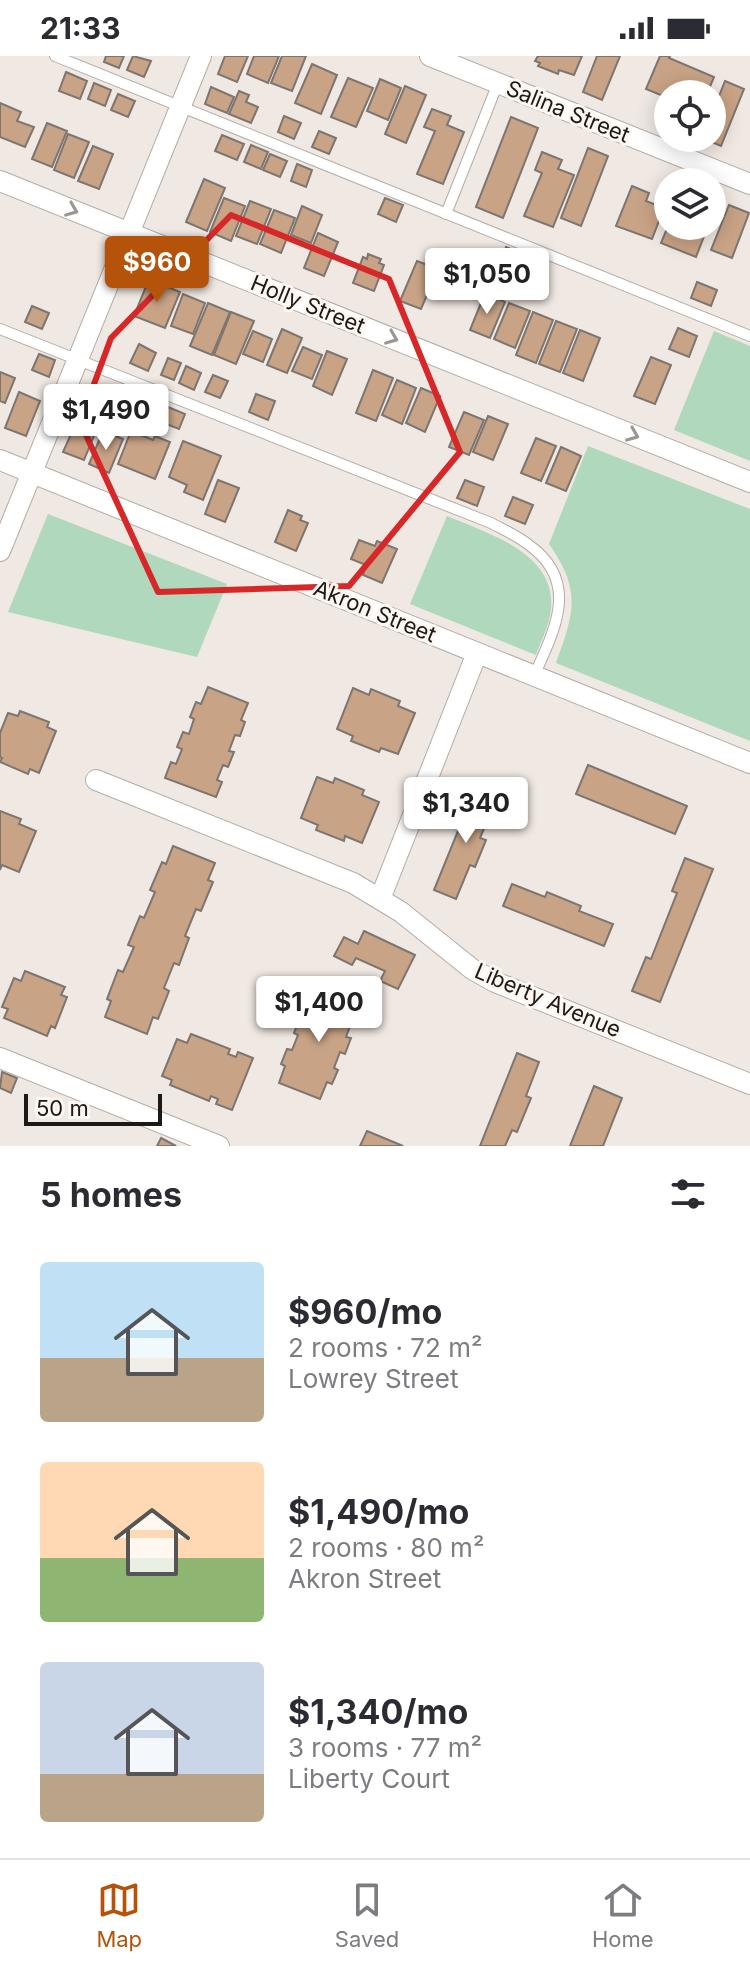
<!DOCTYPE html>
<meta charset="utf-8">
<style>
body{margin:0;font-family:Inter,sans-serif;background:#f2f2f3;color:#2b2b33;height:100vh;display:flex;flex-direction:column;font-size:30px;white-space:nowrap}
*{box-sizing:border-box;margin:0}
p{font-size:26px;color:#7c7c81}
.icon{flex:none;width:44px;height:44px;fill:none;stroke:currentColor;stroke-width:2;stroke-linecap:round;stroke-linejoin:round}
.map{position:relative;height:1090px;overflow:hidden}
.panel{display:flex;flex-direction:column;background:#fff;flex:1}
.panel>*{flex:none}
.buttons{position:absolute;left:654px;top:24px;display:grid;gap:16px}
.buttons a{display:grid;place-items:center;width:72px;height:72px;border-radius:50%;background:#fff;box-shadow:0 4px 20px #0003;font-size:40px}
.scale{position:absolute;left:24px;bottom:20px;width:138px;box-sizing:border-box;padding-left:8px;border:4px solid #1c1917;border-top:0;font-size:22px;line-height:28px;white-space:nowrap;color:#1c1917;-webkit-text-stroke:6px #fef6f0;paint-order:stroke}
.price{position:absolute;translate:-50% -68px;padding:0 18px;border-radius:8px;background:#fff;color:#222;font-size:26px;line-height:52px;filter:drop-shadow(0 2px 4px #0008)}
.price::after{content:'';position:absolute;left:50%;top:48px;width:24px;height:18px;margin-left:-12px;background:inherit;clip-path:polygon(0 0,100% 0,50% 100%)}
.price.on{background:#b45309;color:#fff}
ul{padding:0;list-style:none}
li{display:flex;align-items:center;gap:24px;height:200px;padding:0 40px}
li span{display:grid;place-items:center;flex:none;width:224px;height:160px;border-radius:8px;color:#555}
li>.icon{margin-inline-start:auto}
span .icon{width:96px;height:96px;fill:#fffc;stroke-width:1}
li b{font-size:34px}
h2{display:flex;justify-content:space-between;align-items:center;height:96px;padding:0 40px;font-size:34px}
.status{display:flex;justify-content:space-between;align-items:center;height:56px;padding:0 40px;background:#fff;direction:ltr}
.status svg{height:22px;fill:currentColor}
.tabs{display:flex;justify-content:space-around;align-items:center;height:112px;border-top:2px solid #e1e1e2;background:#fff;font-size:22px;color:#7c7c81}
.tabs a{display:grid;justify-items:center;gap:4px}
.tabs .on{color:#b45309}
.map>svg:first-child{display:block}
.green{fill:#afd8bc}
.building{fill:#c9a386;stroke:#7c7570;stroke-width:2}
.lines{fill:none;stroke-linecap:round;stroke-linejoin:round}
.lane-casing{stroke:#b4aca6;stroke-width:12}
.street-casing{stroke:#b4aca6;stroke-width:22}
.lane{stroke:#fff;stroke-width:10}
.street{stroke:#fff;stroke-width:20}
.oneway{stroke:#999897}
.marked{fill:none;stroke:#d62828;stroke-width:6;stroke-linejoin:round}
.labels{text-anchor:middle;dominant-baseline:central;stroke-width:6;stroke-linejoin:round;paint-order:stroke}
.street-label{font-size:22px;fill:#1c1917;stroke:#fef6f0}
</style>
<div class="status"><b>21:33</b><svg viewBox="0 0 49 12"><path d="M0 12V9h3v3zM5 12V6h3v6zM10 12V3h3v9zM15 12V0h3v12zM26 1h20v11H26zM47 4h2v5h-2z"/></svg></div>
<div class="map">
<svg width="750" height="1090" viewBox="0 0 750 1090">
<rect width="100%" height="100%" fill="#f0e8e2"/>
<!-- green -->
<g class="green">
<path d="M714,275L750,290V405L674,374Z"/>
<path d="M588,390L750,453V685L556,607C574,557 582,535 549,488Z"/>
<path d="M48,458L227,528L197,601L8,556Z"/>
<path d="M447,460C492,479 565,500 549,564C546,576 540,588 536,599L410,548Z"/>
</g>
<!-- building -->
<g class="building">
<path d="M106,0H124L119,12L104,6Z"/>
<path d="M133,0L151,5L144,21L127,14Z"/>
<path d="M225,0H248L237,26L218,18Z"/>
<path d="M254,0H279L268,27L247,18Z"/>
<path d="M282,0H306L292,35L271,27Z"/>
<path d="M538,0H582L574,19L559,14L558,18L538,10L540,7L535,5Z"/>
<path d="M597,0H620L602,44L583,36Z"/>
<path d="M660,0H670L669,2L714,21L707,38H668V42L646,33Z"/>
<path d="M312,8L337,19L321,58L295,47Z"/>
<path d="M66,16L87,25L80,43L59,35Z"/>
<path d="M348,22L373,32L356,71L331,61Z"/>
<path d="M380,23L401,32L388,64L367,55Z"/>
<path d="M725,25L744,33L721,90L702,82H712V58Z"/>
<path d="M94,27L111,34L105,50L88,43Z"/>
<path d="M405,30L426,39L406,87L385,78Z"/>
<path d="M211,31L234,41L227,57L205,48Z"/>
<path d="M239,35L249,39L246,46L258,51L251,67L229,58Z"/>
<path d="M118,38L135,45L128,61L111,54Z"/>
<path d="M0,47L21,56L17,65L34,71L25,91L0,81Z"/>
<path d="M432,53L451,60L447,69L464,76L443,128L417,118L435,75L424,71Z"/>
<path d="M284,60L301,67L294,83L278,76Z"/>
<path d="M511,61L538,72L503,162L476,151Z"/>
<path d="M47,67L67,75L52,111L32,103Z"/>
<path d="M319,75L336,82L329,98L312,91Z"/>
<path d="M68,78L89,86L74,122L54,114Z"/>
<path d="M222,79L244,88L237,104L215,95Z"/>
<path d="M251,89L268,96L261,113L244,106Z"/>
<path d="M93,90L113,98L99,133L78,125Z"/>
<path d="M588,92L608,100L581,170L561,162Z"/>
<path d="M542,96L562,104L558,113L574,119L553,171L524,160L542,117L535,114Z"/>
<path d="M270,98L287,105L280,121L263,114Z"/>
<path d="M297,108L312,114L306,131L291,125Z"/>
<path d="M204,123L225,132L207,175L186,166Z"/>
<path d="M632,130L649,137L646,145L664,152L652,183L616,170Z"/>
<path d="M224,142L245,150L231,185L210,176Z"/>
<path d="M385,142L403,149L396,166L378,158Z"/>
<path d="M250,145L271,153L257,188L236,180Z"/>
<path d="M729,149L749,157L732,202L711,194Z"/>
<path d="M302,150L322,159L311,187L291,179Z"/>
<path d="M274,154L295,162L281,197L260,188Z"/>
<path d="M668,170H708L696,201L661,187Z"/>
<path d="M318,177L338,186L324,220L304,212Z"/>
<path d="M506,191L525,199L518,215L500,208Z"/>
<path d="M368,198L381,203L379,207L384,209L374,235L353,227L363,201L367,203Z"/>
<path d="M417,205L438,213L421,253L400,245Z"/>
<path d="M149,223L180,236L165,272L134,260Z"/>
<path d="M697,226L717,234L711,250L691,242Z"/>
<path d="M485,237L505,246L490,282L470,274Z"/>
<path d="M183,238L205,247L193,278L171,270Z"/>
<path d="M208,247L230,256L212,299L190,290Z"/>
<path d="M509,247L530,255L515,292L494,283Z"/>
<path d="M32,250L49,257L42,273L25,266Z"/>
<path d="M231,256L254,265L236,308L214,299Z"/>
<path d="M533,256L553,264L536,307L516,299Z"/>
<path d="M556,265L577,273L560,316L539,308Z"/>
<path d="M678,272L697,280L689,301L669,293Z"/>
<path d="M282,273L302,282L287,317L267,309Z"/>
<path d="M580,274L600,282L583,325L563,317Z"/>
<path d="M253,275L272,283L263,306L243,298Z"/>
<path d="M139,288L156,297L148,315L130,307Z"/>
<path d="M303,291L322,299L312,323L292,315Z"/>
<path d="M327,295L347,303L332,339L313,330Z"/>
<path d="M39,298L55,304L49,321L32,314Z"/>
<path d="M651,301L671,309L655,348L634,340Z"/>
<path d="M168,302L181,307L174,324L161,319Z"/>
<path d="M186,310L201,317L194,334L179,327Z"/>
<path d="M373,314L393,322L376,365L356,357Z"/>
<path d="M0,316L15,322L5,347L0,345Z"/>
<path d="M213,319L228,325L220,342L205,336Z"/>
<path d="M397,324L416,332L402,368L382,359Z"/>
<path d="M421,332L440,340L425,376L406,367Z"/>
<path d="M19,336L40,345L26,380L5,372Z"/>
<path d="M256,338L275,345L268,364L249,356Z"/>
<path d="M168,351L185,358L179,373L161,366Z"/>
<path d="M464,356L484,364L469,399L449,391Z"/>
<path d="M488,360L508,368L493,404L473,396Z"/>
<path d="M76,367L96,375L84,404L63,396Z"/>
<path d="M103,375L123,383L109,417L89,408Z"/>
<path d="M131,375L153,384L155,380L170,386L155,423L118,408Z"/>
<path d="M536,382L556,390L541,425L521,417Z"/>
<path d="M183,385L221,400L203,444L184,436L187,429L169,421Z"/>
<path d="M561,391L581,400L566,435L546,427Z"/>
<path d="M218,424L239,432L225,466L205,458Z"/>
<path d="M465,424L484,431L477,450L457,442Z"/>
<path d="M513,441L533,449L525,468L505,460Z"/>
<path d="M288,454L302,460L300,464L308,467L296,495L275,486Z"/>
<path d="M359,484L375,490L377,485L397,493L382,527L363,519L366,509L351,503Z"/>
<path d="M208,631L248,647L241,664L245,666L240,680L235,679L229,695L234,696L228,711L223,709L217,724L222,726L216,741L165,722L171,706L176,708L182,693L177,691L183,676L189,678L194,663L190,661L196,646L201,648Z"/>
<path d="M353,632L369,639L371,633L400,645L398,650L415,657L398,698L381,692L379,696L351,685L353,680L337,673Z"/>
<path d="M20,655L49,666L47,671L56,675L39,717L30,713L28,718L0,706L2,702L0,701V677L8,657L18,660Z"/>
<path d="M588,709L687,750L675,778L576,738Z"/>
<path d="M317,721L333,727L335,722L364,734L362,739L379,746L362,787L345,780L344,785L316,774L318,769L301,762Z"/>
<path d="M475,733L497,742L480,782L486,784L475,811L470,809L456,843L434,834Z"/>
<path d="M0,755L21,763L19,768L36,775L19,816L2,809L0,814Z"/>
<path d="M173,790L215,807L208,824L213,826L201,855L196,853L185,880L189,882L179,909L174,907L164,932L169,935L158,963L153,961L147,978L105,961L111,945L107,943L118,914L123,916L134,891L128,889L140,860L144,862L155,836L150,834L162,806L166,808Z"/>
<path d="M685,802L713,813L660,946L632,935L646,901L651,903L677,837L672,835Z"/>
<path d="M512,828L545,841L547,836L581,850L579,855L613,868L604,890L503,850Z"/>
<path d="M364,875L415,899L398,933L380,925L385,915L356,902L352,909L334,900L344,881L358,888Z"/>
<path d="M25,915L65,931L61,939L67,941L55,972L51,970L47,980L4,962L8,953L2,951L14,922L21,925Z"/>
<path d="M312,932L363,952L357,967L352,965L346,981L351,982L345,998L340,996L334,1012L338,1014L332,1028L327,1026L320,1043L279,1027L285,1010L281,1008L287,993L292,994L298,979L294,977L300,962L305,964L311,948L306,947Z"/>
<path d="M191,978L230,993L228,998L236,1001L238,996L253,1002L232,1054L216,1048L218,1043L211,1040L209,1045L170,1029L172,1024L162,1020L177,983L187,987Z"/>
<path d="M517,997L539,1006L526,1040L531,1042L517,1076L512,1074L505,1090H480Z"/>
<path d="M2,1016L17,1022L11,1037L0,1032Z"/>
<path d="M594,1030L622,1042L603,1090H570Z"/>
<path d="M367,1075L403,1090H360Z"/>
<path d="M161,1082L176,1090H157Z"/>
</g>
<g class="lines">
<defs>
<g id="lane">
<path d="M55,0L750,280"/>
<path d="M446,158L498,27"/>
<path d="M0,273L491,467C504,474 518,480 529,489C581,526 554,575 534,620"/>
</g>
<g id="street">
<path d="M430,0L750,128"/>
<path d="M0,125L750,426"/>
<path d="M0,404L750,707"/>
<path d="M0,495L201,0"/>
<path d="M96,724L353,827L401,856L472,913L495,926L750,1028"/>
<path d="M380,843L477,597"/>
<path d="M0,1002L219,1090"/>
</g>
</defs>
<!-- lane casing -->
<use href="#lane" class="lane-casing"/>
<!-- street casing -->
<use href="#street" class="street-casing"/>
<!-- lane -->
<use href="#lane" class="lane"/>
<!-- street -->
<use href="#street" class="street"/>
</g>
<!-- one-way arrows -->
<defs><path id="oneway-chevron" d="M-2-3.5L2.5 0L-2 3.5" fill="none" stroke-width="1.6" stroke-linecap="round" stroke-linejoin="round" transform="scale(2)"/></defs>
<g class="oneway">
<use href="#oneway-chevron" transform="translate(72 154) rotate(22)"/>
<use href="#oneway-chevron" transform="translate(392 282) rotate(22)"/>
<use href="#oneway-chevron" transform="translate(633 379) rotate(22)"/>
</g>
<!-- marked area -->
<path class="marked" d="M231,159L389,223L460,396L349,530L158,536L80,366L111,282Z"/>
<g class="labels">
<!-- street labels -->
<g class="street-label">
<text transform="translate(568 55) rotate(22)">Salina Street</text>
<text transform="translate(308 248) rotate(22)">Holly Street</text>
<text transform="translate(375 555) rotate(22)">Akron Street</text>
<text transform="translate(548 944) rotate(23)">Liberty Avenue</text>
</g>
</g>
</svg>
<div class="buttons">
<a><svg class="icon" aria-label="locate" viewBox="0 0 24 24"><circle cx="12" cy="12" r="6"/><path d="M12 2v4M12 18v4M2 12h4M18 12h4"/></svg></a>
<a><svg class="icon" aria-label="layers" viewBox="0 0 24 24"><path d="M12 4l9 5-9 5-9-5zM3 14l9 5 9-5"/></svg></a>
</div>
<div class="scale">50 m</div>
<b class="price on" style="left:157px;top:248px">$960</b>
<b class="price" style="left:487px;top:260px">$1,050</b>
<b class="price" style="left:106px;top:396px">$1,490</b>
<b class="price" style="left:466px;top:789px">$1,340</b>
<b class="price" style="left:319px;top:988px">$1,400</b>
</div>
<section class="panel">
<h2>5 homes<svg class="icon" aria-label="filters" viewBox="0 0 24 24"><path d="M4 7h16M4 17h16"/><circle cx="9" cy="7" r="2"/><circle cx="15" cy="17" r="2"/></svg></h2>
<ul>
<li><span style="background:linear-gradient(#bfe0f5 60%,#b9a48a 0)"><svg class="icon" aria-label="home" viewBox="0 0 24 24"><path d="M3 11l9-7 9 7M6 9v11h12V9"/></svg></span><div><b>$960/mo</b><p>2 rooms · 72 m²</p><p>Lowrey Street</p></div></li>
<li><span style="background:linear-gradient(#ffd9b3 60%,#8fb573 0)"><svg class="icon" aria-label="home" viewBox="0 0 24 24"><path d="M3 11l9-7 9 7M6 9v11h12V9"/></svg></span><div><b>$1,490/mo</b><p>2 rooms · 80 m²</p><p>Akron Street</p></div></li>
<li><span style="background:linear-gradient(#c9d6e8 70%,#b9a48a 0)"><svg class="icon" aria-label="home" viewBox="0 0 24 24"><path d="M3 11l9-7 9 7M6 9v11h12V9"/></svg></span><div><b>$1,340/mo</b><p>3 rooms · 77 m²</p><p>Liberty Court</p></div></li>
</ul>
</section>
<nav class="tabs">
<a class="on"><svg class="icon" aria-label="map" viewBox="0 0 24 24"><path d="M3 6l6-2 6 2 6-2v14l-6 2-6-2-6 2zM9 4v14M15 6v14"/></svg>Map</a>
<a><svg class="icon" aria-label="saved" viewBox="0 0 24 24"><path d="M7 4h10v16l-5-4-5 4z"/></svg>Saved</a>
<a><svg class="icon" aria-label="home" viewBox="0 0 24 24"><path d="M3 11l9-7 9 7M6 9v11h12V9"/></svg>Home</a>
</nav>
